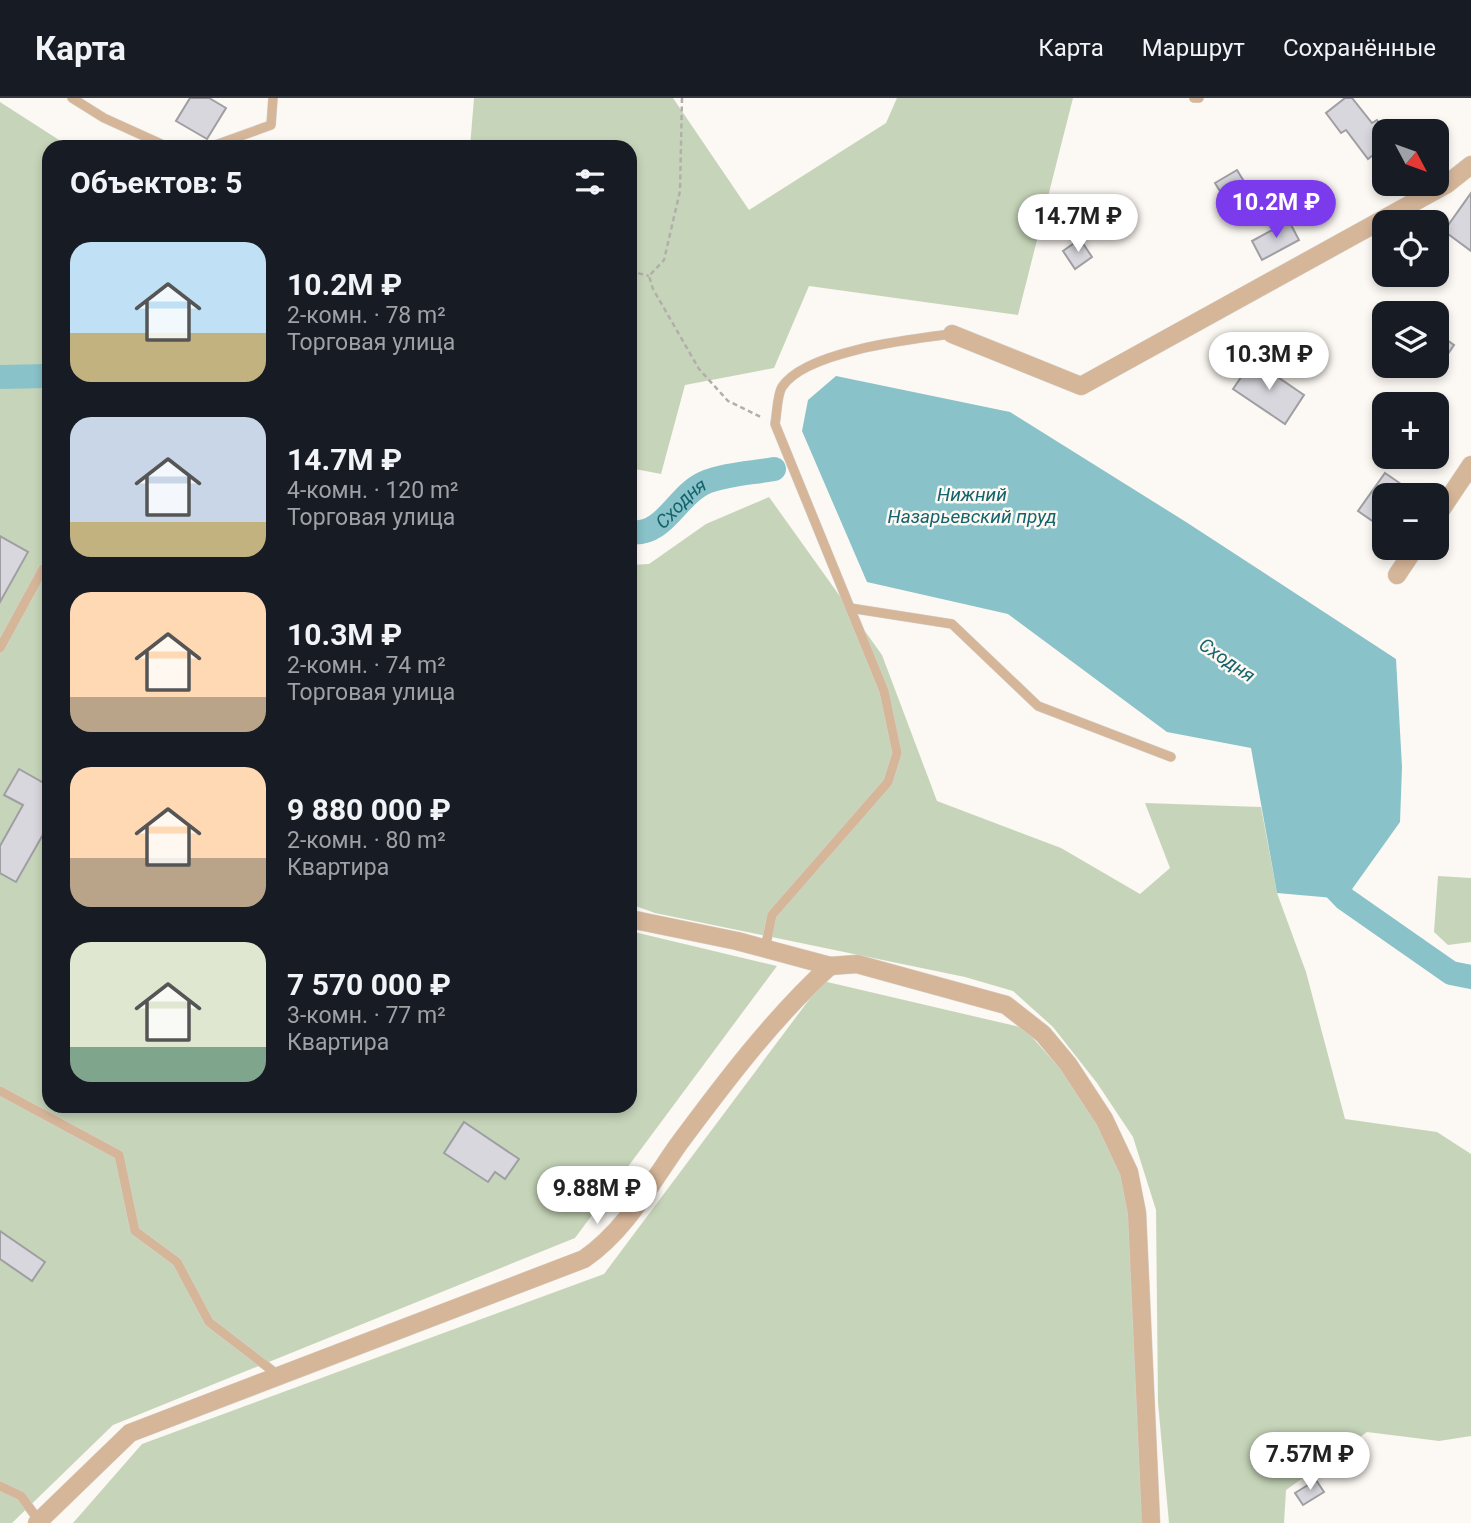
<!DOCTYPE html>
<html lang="ru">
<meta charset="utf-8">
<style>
body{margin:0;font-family:Roboto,sans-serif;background:#242831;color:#f1f3f6;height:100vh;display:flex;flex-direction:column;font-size:26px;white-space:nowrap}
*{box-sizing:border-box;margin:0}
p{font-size:23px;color:#9ea1a6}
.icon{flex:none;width:38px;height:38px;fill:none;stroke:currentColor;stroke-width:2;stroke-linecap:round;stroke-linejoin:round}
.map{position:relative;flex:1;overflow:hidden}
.details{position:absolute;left:42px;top:42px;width:595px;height:973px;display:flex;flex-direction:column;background:#171b24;border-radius:21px;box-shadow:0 4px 10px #0003}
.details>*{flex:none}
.needle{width:46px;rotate:131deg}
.buttons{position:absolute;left:1372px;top:21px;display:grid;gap:14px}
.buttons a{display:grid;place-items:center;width:77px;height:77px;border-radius:14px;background:#171b24;box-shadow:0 4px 10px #0003;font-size:35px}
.price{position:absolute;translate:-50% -60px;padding:0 16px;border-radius:24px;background:#fff;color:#222;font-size:23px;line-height:46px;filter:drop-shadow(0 2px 4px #0008)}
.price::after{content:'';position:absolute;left:50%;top:42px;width:21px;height:16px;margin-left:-10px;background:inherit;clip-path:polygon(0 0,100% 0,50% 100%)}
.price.selected{background:#7c3aed;color:#fff}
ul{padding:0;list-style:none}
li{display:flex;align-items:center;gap:21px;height:175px;padding:0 28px}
li span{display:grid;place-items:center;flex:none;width:196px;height:140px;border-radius:21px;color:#555}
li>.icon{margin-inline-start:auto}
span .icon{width:84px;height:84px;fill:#fffc;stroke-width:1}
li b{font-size:30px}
h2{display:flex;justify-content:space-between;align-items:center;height:84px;padding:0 28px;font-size:30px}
header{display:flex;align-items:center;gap:42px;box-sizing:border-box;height:98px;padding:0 35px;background:#171b24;border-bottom:2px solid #363941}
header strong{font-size:33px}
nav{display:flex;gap:38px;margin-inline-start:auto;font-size:24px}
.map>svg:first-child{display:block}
.green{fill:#c6d5b9}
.water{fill:#89c2c9}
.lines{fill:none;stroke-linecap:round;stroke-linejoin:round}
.river{stroke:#89c2c9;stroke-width:24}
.building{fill:#d8d7dd;stroke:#9e9ea3;stroke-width:2}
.service-casing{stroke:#d7d3cf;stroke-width:10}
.minor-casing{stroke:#d7d3cf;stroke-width:19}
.path{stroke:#b2afab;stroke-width:2.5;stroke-dasharray:5 3.5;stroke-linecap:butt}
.service{stroke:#d6b699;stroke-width:9}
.minor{stroke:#d6b699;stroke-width:18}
.labels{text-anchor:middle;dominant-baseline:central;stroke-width:5;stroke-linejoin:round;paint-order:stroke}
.water-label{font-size:19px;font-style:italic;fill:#15636b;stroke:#fcf8f3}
</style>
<header>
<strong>Карта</strong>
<nav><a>Карта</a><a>Маршрут</a><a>Сохранённые</a></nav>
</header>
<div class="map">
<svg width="1471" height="1425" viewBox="0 0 1471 1425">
<rect width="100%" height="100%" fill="#fcf8f3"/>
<!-- green -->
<g class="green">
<path d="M474,0H673L749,112L886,25L897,0H1073L1018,217L809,188L774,270L685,287L661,376L630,370V49H470Z"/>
<path d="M0,4L70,49H49V1008H630V833L777,868L575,1140L113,1327L12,1425H0Z"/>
<path d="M769,399L882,557L937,703L1061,750L1140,796L1170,770L1145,705L1261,709L1277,795L1306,874L1345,1021L1437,1034L1471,1056V1338L1439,1343L1367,1334L1286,1392L1284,1425H1169L1158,1305L1156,1112L1133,1039L1097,985L1053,929L1013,893L965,879L655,815L630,806V467L649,466L706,426Z"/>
<path d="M1438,778L1471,780V844L1448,847L1434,834Z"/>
<path d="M823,883L1024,930L1079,992L1132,1097L1143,1425H73L142,1346L604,1176Z"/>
</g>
<!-- water -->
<path class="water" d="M836,278L1010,314L1186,424L1396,561L1402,669L1400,724L1345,801L1277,795L1251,650L1167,634L1008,516L867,484L802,333L808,302Z"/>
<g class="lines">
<!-- river -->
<g class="river">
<path d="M0,279L49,278"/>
<path id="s1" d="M630,434C664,439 677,397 704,385C724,376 753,375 774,371"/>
<path d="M1323,778L1345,801L1451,875L1471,879"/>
</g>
</g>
<!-- building -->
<g class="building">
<path d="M190,0H209L226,10L207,41L176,23Z"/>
<path d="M1345,0H1352L1372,25L1377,22L1384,31V48L1368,61L1346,32L1341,35L1326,15Z"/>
<path d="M1237,72L1254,100L1232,113L1215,85Z"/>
<path d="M1471,95V153L1444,133Z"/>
<path d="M1289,123L1299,142L1262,162L1252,143Z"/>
<path d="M1080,141L1092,159L1075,171L1063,153Z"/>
<path d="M1437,235L1454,247L1437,272Z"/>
<path d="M1253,262L1304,297L1285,326L1233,291Z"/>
<path d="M1385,375L1417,397H1384V431L1358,413Z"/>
<path d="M0,438L28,454L0,504Z"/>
<path d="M19,671L49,688V726L16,784L0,775V748L23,707L4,697Z"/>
<path d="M464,1024L519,1061L505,1081L495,1074L488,1084L444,1055Z"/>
<path d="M0,1133L45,1164L32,1183L0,1161Z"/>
<path d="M1316,1382L1324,1394L1303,1407L1295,1395Z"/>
</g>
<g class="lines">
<defs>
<g id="service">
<path d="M72,0L104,20L168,49"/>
<path d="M1194,0H1199"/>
<path d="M210,49L271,27L273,0"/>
<path d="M850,510L952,526L1038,608L1171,659"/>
<path d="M0,550L43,471"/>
<path d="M765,851L772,817L888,684L897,655L884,593L775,326C777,316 777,297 782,289C805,253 912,241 952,236"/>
<path d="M0,993L119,1057L135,1133L177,1164L209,1224L278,1277"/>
<path d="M0,1388L21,1398L39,1423"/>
</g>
<g id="minor">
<path d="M952,236L1081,288L1447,86L1471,67"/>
<path d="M1437,418L1471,367"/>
<path d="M1397,477L1415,450"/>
<path d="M630,821L737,843L830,868L857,866L1006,907L1043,936L1068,966L1104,1021L1129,1074L1137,1115L1151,1425"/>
<path d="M37,1425L130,1335L584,1161C625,1133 650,1087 678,1047C724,985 773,920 830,868"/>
</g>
</defs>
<!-- service casing -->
<use href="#service" class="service-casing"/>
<!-- minor casing -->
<use href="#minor" class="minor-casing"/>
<!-- path -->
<g class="path">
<path d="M682,0L680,93L664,162L649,178L653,191L699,271L728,303L763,320"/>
<path d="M630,173L649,178"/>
</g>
<!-- service -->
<use href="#service" class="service"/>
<!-- minor -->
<use href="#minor" class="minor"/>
</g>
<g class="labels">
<!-- water labels -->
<g class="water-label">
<text x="972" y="396">Нижний<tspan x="972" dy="22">Назарьевский пруд</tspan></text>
<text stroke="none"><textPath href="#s1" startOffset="61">Сходня</textPath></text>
<text transform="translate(1227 562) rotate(34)">Сходня</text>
</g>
</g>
</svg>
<div class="buttons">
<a><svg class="needle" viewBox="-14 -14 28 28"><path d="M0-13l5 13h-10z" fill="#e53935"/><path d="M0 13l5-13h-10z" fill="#9ea1a6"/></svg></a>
<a><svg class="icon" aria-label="locate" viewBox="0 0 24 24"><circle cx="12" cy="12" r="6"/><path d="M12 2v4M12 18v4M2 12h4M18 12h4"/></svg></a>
<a><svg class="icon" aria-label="layers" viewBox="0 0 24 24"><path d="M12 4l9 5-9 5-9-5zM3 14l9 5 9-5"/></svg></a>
<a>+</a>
<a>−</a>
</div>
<b class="price selected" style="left:1276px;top:142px">10.2M ₽</b>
<b class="price" style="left:1078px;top:156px">14.7M ₽</b>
<b class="price" style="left:1269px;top:294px">10.3M ₽</b>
<b class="price" style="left:597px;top:1128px">9.88M ₽</b>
<b class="price" style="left:1310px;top:1394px">7.57M ₽</b>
<section class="details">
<h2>Объектов: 5<svg class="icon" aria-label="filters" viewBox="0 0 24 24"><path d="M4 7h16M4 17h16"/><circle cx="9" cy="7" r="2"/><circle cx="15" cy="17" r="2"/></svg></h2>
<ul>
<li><span style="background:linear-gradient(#bfe0f5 65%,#c2b280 0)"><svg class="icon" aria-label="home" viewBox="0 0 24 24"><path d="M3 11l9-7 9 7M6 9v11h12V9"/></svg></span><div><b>10.2M ₽</b><p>2-комн. · 78 m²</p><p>Торговая улица</p></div></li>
<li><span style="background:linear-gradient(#c9d6e8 75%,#c2b280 0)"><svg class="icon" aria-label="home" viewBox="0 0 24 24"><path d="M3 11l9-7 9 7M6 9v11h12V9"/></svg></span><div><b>14.7M ₽</b><p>4-комн. · 120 m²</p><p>Торговая улица</p></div></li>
<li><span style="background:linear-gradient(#ffd9b3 75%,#b9a48a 0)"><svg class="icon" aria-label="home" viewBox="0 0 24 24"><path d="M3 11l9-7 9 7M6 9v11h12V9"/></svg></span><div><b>10.3M ₽</b><p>2-комн. · 74 m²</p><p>Торговая улица</p></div></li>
<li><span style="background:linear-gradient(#ffd9b3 65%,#b9a48a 0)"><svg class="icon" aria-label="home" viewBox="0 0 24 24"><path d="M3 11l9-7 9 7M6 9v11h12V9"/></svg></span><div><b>9 880 000 ₽</b><p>2-комн. · 80 m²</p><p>Квартира</p></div></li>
<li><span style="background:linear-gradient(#dfe7d0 75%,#7fa58c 0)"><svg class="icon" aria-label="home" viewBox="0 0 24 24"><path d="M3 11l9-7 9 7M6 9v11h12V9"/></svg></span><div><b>7 570 000 ₽</b><p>3-комн. · 77 m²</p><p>Квартира</p></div></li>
</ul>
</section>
</div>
